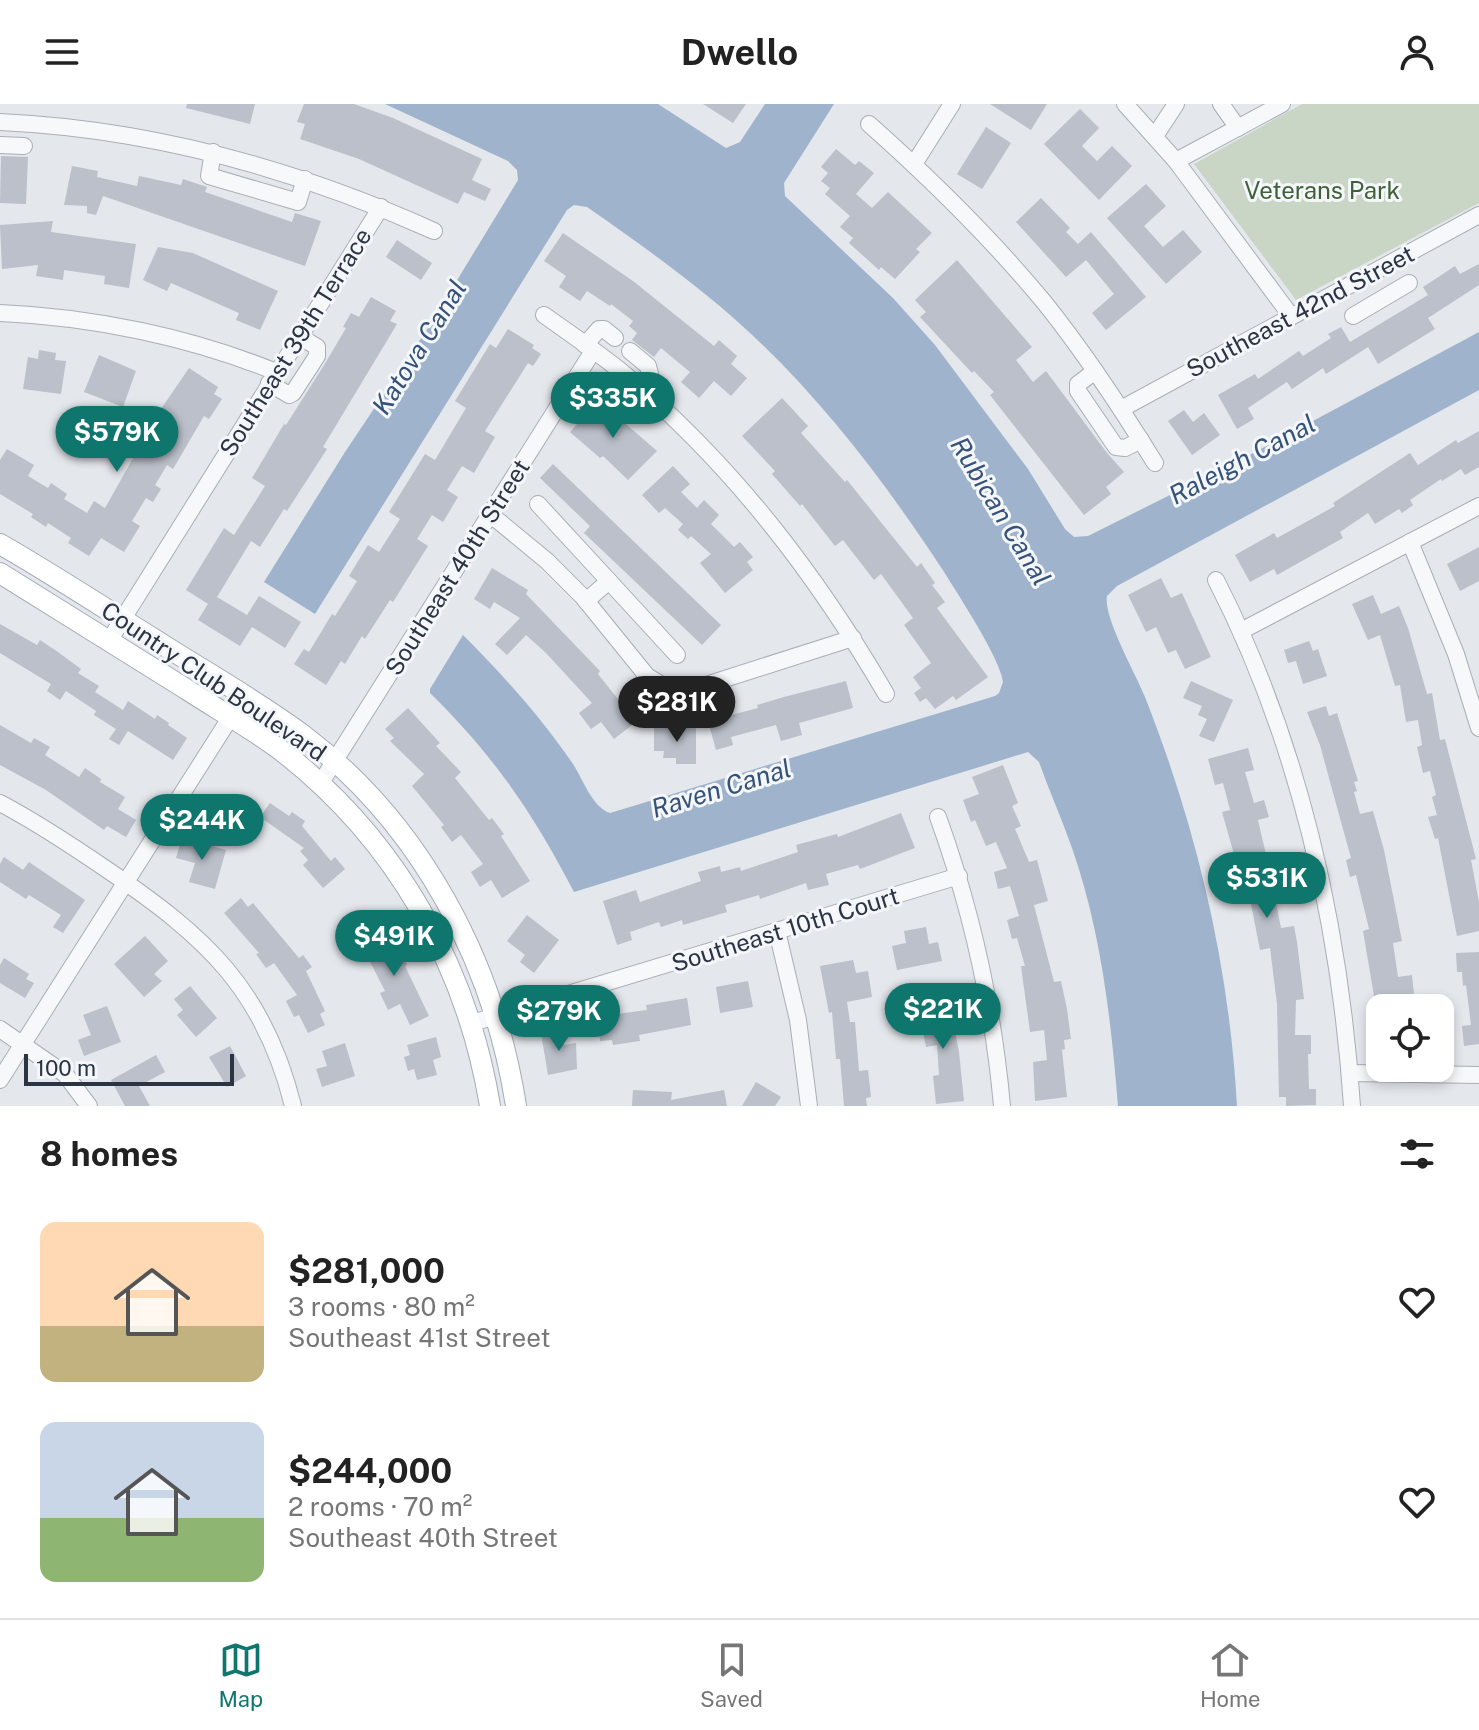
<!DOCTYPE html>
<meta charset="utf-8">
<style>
body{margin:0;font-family:"Public Sans",sans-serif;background:#f6f6f6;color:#222;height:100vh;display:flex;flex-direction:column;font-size:30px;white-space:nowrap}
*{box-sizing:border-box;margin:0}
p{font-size:26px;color:#767676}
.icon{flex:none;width:44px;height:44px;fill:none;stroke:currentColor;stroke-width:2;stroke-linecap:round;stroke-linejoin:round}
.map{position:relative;height:1002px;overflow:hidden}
.details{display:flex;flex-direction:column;background:#fff;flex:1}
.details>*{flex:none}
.fabs{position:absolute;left:1366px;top:890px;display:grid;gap:16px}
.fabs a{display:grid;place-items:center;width:88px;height:88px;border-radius:16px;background:#fff;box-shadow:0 4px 12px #0003;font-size:40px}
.scale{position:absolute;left:24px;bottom:20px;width:210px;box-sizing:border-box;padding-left:8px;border:4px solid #2b3445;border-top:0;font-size:22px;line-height:28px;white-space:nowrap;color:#2b3445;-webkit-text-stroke:6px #f4f6f9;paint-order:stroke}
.price{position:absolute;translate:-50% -68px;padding:0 18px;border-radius:28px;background:#0f766e;color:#fff;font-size:26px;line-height:52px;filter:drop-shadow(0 2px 4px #0008)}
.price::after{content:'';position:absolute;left:50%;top:48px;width:24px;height:18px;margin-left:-12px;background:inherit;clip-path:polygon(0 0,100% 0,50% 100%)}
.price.on{background:#222;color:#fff}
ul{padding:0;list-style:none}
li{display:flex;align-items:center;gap:24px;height:200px;padding:0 40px}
li span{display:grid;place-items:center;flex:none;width:224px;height:160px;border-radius:16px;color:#555}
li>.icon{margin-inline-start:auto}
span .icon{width:96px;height:96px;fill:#fffc;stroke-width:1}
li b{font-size:34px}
h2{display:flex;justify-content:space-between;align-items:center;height:96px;padding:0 40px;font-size:34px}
header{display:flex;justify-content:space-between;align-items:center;height:104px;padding:0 40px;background:#fff;font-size:36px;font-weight:700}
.dock{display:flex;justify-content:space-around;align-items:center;height:112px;border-top:2px solid #e0e0e0;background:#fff;font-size:22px;color:#767676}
.dock a{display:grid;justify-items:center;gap:4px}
.dock .on{color:#0f766e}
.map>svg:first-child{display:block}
.green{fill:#c9d6c5}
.water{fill:#9fb4cc}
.building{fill:#bbc0ca}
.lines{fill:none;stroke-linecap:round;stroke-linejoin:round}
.minor-casing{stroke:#a9aeb7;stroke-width:18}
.major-casing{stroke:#a3abb8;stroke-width:22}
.minor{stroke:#f7f8fa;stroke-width:16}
.major{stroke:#fff;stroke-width:20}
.labels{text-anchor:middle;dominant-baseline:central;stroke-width:6;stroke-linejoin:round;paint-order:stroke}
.park-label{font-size:24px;fill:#3f6138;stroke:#f4f6f9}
.street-label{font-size:24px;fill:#2b3445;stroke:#f4f6f9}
.water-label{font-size:26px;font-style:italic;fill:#34527a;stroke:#f4f6f9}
</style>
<header><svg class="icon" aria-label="menu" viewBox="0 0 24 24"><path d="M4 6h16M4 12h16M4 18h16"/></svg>Dwello<svg class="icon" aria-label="person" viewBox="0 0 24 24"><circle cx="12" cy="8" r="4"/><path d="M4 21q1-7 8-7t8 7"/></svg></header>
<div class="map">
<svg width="1479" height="1002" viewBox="0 0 1479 1002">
<rect width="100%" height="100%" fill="#e4e7ec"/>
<!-- green -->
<path class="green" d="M1302,0H1479V99L1296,196L1194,60Z"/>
<!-- water -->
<path class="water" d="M385,0H658L726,44L740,38L765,0H834L784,79L785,92L893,194L935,241L1028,365L1065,425L1074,433L1088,432L1242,355L1479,228V286L1117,482L1107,492C1103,513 1136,570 1145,593C1197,725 1229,860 1237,1002H1118C1111,915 1101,827 1072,744C1062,715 1049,687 1039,658L1028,648L574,788C532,708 495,653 430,589V585L463,531C503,571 541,613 573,660C583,675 592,703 610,709L995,592L999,589L1003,578C1000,554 960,494 946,471C878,367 802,268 705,190C667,159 627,131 587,103L574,101L567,106L315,510L264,478L345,348L428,224L518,76L517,66L508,57Z"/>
<!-- building -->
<g class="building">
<path d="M187,0H255L250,20L186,4Z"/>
<path d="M304,0H354L393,14L482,55L472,76L491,85L485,97L464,88L458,100L359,55L300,35L305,20L297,18Z"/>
<path d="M703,0H746L733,19Z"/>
<path d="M990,0H1047L1031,26Z"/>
<path d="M1080,5L1099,24L1082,42L1097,57L1112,42L1132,62L1099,96L1044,40Z"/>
<path d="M986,23L1011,39L982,85L957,70Z"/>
<path d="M836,45L855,61L859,57L874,69L856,90L872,104L888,88L932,129L916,145L920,148L895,175L881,163L879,166L849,139L853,134L840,123L850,112L825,90L830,84L821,77L828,69L821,63Z"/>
<path d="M1,52L28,53L26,100L0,99Z"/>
<path d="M72,62L98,67L97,73L137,82L139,72L181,81L183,75L207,83L205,88L292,118L295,109L321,117L305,162L103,92L96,111L87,109V102L64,101Z"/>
<path d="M1146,80L1166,102L1144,122L1163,143L1183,126L1202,148L1166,180L1107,114Z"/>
<path d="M1041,94L1070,124L1066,128L1078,140L1091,128L1146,193L1106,226L1092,209L1114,190L1086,156L1066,173L1016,118Z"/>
<path d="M53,117L51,128L136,140L129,184L104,180L105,172L64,166L63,176L36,172L38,161L2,165L0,121Z"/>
<path d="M563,129L633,177L714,242L719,236L737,252L731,260L747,274L731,292L714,277L699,294L681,278L690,268L661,244L654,253L632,236L637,229L629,222L633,217L611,200L610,202L587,187L580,197L559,183L566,172L544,157Z"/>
<path d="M397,136L432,159L421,176L386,153Z"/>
<path d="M158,143L193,149L278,187L260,226L236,216L239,209L171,179L167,187L143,176Z"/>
<path d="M957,156L1032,243L1016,256L1033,278L1046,267L1107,349L1124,368L1106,383L1111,390L1084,411L990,291L994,288L974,267L972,269L920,213L926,208L915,196Z"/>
<path d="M1479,160V181L1428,214L1435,225L1378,260L1368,243L1326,270L1323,264L1292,285L1287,278L1248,304L1254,315L1237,325L1218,291L1255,270L1258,275L1299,247L1303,252L1331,234L1328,230L1341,223L1350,238L1428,191L1423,183L1455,162L1460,170Z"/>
<path d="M371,193L396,207L390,217L397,220L323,343L327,345L287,407L284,405L260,443L251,437L217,493L247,511L259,492L301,518L285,544L252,523L240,542L198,516L208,500L186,486L224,424L234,431L265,382L252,374L284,320L286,321L326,258L346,224L343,223L351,209L359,213Z"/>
<path d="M508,225L534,241L532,244L541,250L533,262L528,259L485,327L495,333L474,369L462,362L447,386L458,393L443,418L432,411L417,435L428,442L393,498L390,496L365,535L362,532L345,560L341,557L326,581L294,560L304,545L309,548L332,510L335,512L357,477L349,472L368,441L379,448L400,415L389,408L425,350L435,356L466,304L455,297L490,240L496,244Z"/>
<path d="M39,246L56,249L55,256L66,257L61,290L23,285L28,253L38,255Z"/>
<path d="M99,251L136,267L123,303L84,288Z"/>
<path d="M189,264L218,283L214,290L222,295L209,315L204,312L173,365L167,361L155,381L161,385L153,398L146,394L132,417L140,422L124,448L101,434L89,452L68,439L71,434L48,419L46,423L31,413L33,410L0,390V356L7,345L34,361L28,372L48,384L51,379L67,390L64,395L87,409L94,397L105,404L159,308Z"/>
<path d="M782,294L808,322L801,329L845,378L847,376L917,463L921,459L935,479L932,481L945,498L937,504L988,573L956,596L953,592L935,605L926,594L920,598L914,589L921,584L913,573L931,559L904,521L913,514L881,470L874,476L843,436L835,442L802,400L800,402L772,370L775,367L742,332Z"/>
<path d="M598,296L657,347L628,376L603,352L600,354L570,328Z"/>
<path d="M1184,306L1193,318L1204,309L1220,331L1192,351L1168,317Z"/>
<path d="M1479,327V363L1465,371L1461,365L1442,377L1441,375L1410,396L1413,401L1402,409L1399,405L1375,420L1368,409L1340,428L1343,434L1277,471L1274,465L1250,478L1235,451L1274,429L1277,434L1335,402L1333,399L1410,349L1418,361L1456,336L1458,339Z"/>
<path d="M553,360L721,521L702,541L584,429L590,422L540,374Z"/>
<path d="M673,362L690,380L681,388L697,404L704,396L719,411L711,420L734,443L740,438L753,453L747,458L753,466L725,489L700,459L711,450L691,432L688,435L678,426L683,420L665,404L659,409L642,391Z"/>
<path d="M1479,443V477L1460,487L1447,460Z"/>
<path d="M492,464L528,486L526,490L600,567L598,570L636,618L614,635L601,618L591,625L579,609L592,599L546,549L526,531L507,551L495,540L520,514L494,498L490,505L474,495Z"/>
<path d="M1161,474L1171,494L1182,489L1211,553L1185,565L1176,546L1168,549L1156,523L1146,528L1128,491Z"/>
<path d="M1373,491L1381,510L1399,502L1408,524L1427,590L1432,589L1440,636L1445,635L1476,755L1471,756L1479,798V827L1457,832L1438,734L1435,735L1428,713L1437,711L1432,693L1436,691L1430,667L1423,669L1417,643L1422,641L1418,616L1406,618L1400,581L1395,582L1380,531L1368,536L1352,500Z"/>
<path d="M0,520L37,541L40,536L58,548L81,565L78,569L99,582L95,588L123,606L128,597L155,615L157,611L169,619L168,621L187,634L173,656L128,627L119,641L109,635L116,625L94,611L96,607L66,587L60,596L47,587L51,580L0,549Z"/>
<path d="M1309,537L1313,547L1318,545L1327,572L1303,580L1296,557L1288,559L1284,546Z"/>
<path d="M846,577L853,604L799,619L802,631L781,637L776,621L731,633L733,641L716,646L708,617L758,604L757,601L784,593Z"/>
<path d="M1191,577L1233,596L1214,638L1199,632L1207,615L1198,611L1202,602L1183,594Z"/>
<path d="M1326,602L1329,612L1337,609L1358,677L1354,678L1357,687L1354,688L1360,710L1373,707L1384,746L1402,837L1393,839L1398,873L1412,871L1414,891L1400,893L1401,904H1376L1363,827L1369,825L1356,771L1350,773L1346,756L1351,754L1338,707L1320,641L1307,608Z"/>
<path d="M408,604L440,639L436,642L461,668L455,674L489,716L492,714L504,730L501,732L530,777L502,794L491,776L480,783L471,768L483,760L461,731L452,738L441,723L444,721L412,682L424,670L390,637L394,634L385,625Z"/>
<path d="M0,621L31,639L34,634L50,643L45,651L79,673L85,664L101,675L100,678L125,693L118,705L136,716L126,733L107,722L104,726L46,686L0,661Z"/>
<path d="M654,624H696V660H676V654H663L664,647H654Z"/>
<path d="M1248,644L1254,666L1245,668L1254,699L1264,696L1269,713L1258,716L1271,772L1283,768L1287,785L1274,789L1281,824L1294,822L1297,838L1304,895L1296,896L1295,931H1311V950H1308L1309,985H1316V1001L1286,1002V993H1279L1277,900L1270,844L1260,846L1250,795L1240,798L1231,763L1237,761L1222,708L1230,706L1223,679L1215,681L1208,655Z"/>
<path d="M1003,661L1018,699L1012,702L1021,722L1015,725L1029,758L1037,756L1048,797L1034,801L1054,878L1061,877L1067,905L1071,935L1064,936L1065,945L1062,946L1067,993L1035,997L1033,958L1047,956L1044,926L1030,928L1021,862H1025L1017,834L1012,835L1007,816L1019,812L1010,782L998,785L994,768L1007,764L996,738L986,742L975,716L971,718L963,696L979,690L972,673Z"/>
<path d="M270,699L289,712L292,708L305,717L302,722L331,757L335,753L345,765L323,784L303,761L308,756L300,747L304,744L260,713Z"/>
<path d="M901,709L915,744L860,765L858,761L826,770L829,781L808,786L806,779L760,795L759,791L725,801L727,808L683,821L682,816L661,823L659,818L630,828L632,836L617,841L603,797L636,786L640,798L701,777L698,768L720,762L721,768L740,763L741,767L798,748L796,741L837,730L838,733Z"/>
<path d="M182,734L226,746L215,785L189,778L195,759L176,754Z"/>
<path d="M4,753L23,766L29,758L85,796L63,829L53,823L61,811L29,791L26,795L0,778V760Z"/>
<path d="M241,794L248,803L253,799L299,854L303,851L312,863L306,867L325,907L320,910L325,921L308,929L299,911L294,913L286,897L297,891L274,859L266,864L256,850L259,849L224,809Z"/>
<path d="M527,811L559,836L534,869L520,858L525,851L507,837Z"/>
<path d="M926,823L929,840L938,838L942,857L897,866L892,842L906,839L904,827Z"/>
<path d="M383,826L394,848L399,845L407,861L405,862L429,912L410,921L400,900L388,906L380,889L385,887L360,838Z"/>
<path d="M145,832L168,857L154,870L162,877L144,893L114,860Z"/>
<path d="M1479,848V940L1464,942L1462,922L1471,921L1466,881L1463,882L1462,868H1457L1456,849Z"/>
<path d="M4,854L29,870L26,875L34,879L25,894L0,879V861Z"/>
<path d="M853,856L856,869L868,867L872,893L847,898L850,918H855L859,967L868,966L871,993L866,994L867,1002H844L840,955H836L832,908L829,909L820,862Z"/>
<path d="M748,877L753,903L720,909L716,883Z"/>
<path d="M190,882L217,914L196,933L177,911L183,906L174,895Z"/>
<path d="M687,894L691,921L639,931L640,937L613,941L612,936L600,937L598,919L618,916L617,910L647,906L646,901Z"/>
<path d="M949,897L959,948L964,997L936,1000L933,972L939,971L937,941L926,943L918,903Z"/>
<path d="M107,902L121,938L84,952L78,936L91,931L83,911Z"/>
<path d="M562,925L564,941L576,939L577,965L548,971L541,929Z"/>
<path d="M436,933L441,953L433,956L437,971L417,976L414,965L408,967L404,953L410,951L407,941Z"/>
<path d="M345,939L355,972L322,983L316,965L327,962L322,947Z"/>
<path d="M230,942L246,972L227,983L209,953Z"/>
<path d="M156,951L165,968L139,982L150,1002H125L111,976Z"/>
<path d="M756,978L781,993L775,1002H742Z"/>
<path d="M633,986L672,988L671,996L724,986L727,1002H632Z"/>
</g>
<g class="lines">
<defs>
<g id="minor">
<path d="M1125,0L1176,57L1291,212"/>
<path d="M1221,0L1238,24"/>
<path d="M0,18C152,25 296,65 434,127"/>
<path d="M869,20C932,76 991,134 1044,198C1085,249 1121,304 1155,359"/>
<path d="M1155,32L1176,0"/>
<path d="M0,41L24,42"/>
<path d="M213,48L209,72L298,98L305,75"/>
<path d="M1176,57L1282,0"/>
<path d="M914,60L952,0"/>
<path d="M0,209C93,213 190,233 276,268"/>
<path d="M544,211C572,231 602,251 628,273C734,363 816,470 886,590"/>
<path d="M1353,212L1409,179"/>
<path d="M585,241L599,225H604L615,234"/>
<path d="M630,247L648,262L650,270L639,282"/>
<path d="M1095,267L1078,280V287L1116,343L1125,344L1141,336"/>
<path d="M269,279L289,291L293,289L317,252V243L299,232"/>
<path d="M1121,305L1479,111"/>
<path d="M538,400L609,477L586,497"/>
<path d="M490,410L547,457L583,493L647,572L670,586L687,587L853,534"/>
<path d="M1410,438L1456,550L1479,624"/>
<path d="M1216,476C1299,638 1340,821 1352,1002"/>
<path d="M609,477L677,551"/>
<path d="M1241,527L1479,402"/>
<path d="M109,537L381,103"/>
<path d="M320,680L593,247"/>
<path d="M0,699C38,719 74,743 109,767C205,832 264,885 293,1002"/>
<path d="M938,713C972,807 993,902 1002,1002"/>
<path d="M777,827L798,916L809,1002"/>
<path d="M472,919L959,772"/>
<path d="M0,925L65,970L89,1002"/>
<path d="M1350,969L1479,971"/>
<path d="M0,976L244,592"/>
</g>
<g id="major">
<path d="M0,440C56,472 110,508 165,542C211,571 260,599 303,631C421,720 494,859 516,1002"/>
<path d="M0,469C62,508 124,546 186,585C218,606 253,625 283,648C396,736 467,862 490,1002"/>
</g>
</defs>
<!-- minor casing -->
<use href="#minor" class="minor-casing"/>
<!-- major casing -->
<use href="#major" class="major-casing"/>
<!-- minor -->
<use href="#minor" class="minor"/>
<!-- major -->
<use href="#major" class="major"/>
</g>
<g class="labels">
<!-- park labels -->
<g class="park-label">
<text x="1322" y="86">Veterans Park</text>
</g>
<!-- street labels -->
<g class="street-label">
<text transform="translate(1300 207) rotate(-28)">Southeast 42nd Street</text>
<text transform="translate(295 238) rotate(-58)">Southeast 39th Terrace</text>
<text transform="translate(457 463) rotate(-58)">Southeast 40th Street</text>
<text transform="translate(214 577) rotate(34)">Country Club Boulevard</text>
<text transform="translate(785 825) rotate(-17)">Southeast 10th Court</text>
</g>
<!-- water labels -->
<g class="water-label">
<text transform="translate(419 243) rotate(-58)">Katova Canal</text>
<text transform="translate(1242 355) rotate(-28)">Raleigh Canal</text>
<text transform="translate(1001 407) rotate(59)">Rubican Canal</text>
<text transform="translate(721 684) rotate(-17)">Raven Canal</text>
</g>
</g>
</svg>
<div class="fabs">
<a><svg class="icon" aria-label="locate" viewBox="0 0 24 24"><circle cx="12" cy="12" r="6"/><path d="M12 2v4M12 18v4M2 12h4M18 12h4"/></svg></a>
</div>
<div class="scale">100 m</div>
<b class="price" style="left:613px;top:336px">$335K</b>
<b class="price" style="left:117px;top:370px">$579K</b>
<b class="price on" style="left:677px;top:640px">$281K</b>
<b class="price" style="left:202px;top:758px">$244K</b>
<b class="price" style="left:1267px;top:816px">$531K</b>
<b class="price" style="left:394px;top:874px">$491K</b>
<b class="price" style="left:943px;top:947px">$221K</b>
<b class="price" style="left:559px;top:949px">$279K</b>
</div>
<section class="details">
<h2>8 homes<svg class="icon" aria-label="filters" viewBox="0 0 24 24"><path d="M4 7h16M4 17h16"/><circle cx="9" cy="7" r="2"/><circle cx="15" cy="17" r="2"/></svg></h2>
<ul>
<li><span style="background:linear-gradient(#ffd9b3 65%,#c2b280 0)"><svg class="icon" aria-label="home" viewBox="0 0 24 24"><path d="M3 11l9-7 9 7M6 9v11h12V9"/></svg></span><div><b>$281,000</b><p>3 rooms · 80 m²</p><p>Southeast 41st Street</p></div><svg class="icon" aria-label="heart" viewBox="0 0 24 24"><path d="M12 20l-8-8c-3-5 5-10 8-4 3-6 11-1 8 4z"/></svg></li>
<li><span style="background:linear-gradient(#c9d6e8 60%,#8fb573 0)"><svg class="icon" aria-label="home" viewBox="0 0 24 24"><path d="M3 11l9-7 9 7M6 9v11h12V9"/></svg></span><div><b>$244,000</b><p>2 rooms · 70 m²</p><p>Southeast 40th Street</p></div><svg class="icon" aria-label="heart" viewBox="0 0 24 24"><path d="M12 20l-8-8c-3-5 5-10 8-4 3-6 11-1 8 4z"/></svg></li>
</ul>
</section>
<nav class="dock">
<a class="on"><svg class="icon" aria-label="map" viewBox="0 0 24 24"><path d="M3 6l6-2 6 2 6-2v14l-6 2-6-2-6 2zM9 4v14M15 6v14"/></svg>Map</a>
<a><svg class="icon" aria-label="saved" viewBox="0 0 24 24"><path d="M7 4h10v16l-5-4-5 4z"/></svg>Saved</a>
<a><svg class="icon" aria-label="home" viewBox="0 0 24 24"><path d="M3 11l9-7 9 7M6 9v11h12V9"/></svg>Home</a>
</nav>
